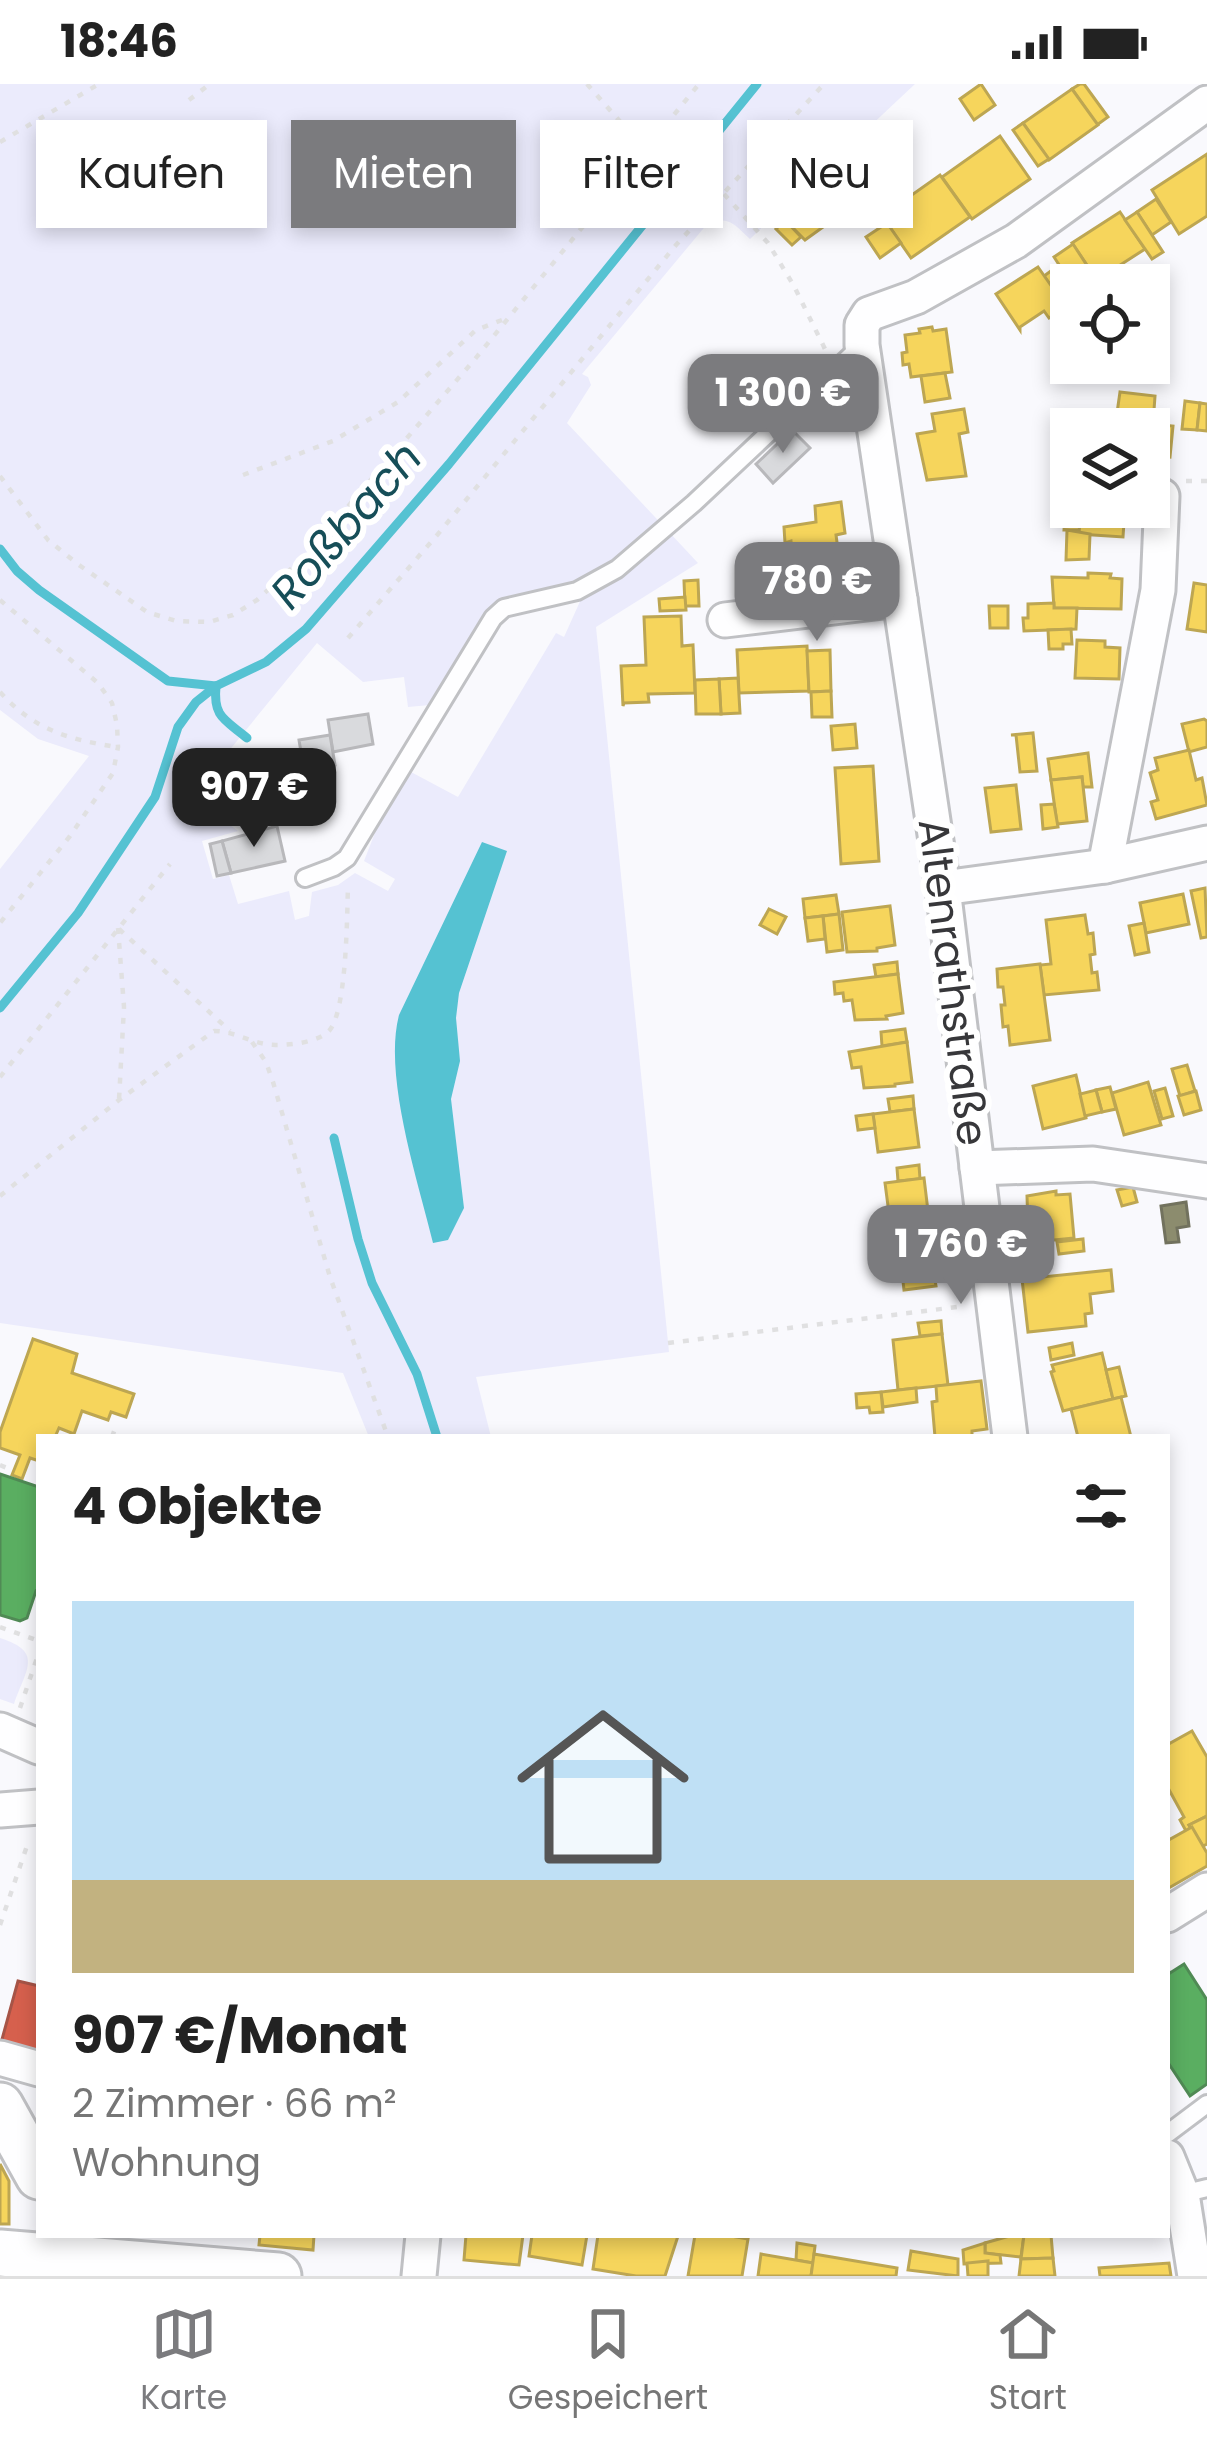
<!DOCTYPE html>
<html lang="de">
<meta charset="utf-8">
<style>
body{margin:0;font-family:Poppins,sans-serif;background:#f2f2f2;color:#222;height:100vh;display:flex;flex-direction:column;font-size:45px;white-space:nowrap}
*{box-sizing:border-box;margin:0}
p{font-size:39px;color:#767676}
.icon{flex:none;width:66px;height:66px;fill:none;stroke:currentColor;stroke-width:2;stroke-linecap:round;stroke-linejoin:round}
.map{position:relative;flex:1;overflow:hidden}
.side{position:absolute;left:36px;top:1350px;width:1134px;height:804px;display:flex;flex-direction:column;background:#fff;border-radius:0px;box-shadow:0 6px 18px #0003}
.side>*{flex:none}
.banner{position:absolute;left:36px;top:36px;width:1137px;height:108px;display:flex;gap:24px}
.buttons{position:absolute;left:1050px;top:180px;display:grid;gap:24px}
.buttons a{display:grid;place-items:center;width:120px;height:120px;border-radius:0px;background:#fff;box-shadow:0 6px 18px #0003;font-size:60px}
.price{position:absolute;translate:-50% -102px;padding:0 27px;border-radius:24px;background:#7b7b7e;color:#fff;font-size:39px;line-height:78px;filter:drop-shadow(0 3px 6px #0008)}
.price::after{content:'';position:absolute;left:50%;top:72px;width:36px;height:27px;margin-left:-18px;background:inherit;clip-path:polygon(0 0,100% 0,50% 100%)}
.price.selected{background:#222;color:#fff}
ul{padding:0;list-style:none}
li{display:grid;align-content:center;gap:24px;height:636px;padding:0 36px}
li span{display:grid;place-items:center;height:372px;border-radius:0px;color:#555}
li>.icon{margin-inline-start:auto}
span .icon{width:216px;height:216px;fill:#fffc;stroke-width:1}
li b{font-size:51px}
h2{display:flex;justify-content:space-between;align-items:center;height:144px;padding:0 36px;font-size:51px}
.chip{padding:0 42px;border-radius:0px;background:#fff;box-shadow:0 6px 18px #0003;font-size:42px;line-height:108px}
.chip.selected{background:#7b7b7e;color:#fff}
.status{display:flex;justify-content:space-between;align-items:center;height:84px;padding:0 60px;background:#fff;direction:ltr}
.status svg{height:33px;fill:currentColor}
.tabs{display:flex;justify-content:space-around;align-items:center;height:168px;border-top:3px solid #e0e0e0;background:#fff;font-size:33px;color:#767676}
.tabs a{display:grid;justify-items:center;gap:6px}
.tabs .selected{color:#7b7b7e}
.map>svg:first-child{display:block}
.green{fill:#ebebfc;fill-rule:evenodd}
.water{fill:#55c2d2}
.homes{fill:#f6d55c;stroke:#bda652;stroke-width:3}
.shops{fill:#d6604d;stroke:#a65447;stroke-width:3}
.public{fill:#5aae61;stroke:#508a55;stroke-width:3}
.industry{fill:#8c8c6e;stroke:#72725e;stroke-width:3}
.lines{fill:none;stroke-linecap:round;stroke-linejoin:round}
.stream{stroke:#55c2d2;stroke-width:9}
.building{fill:#d9dadd;stroke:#b8b8bb;stroke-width:3}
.lane-casing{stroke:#c0c1c4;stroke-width:22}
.street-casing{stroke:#c0c1c4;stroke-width:39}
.secondary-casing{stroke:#c0c1c4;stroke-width:51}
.path{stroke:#e0e0e1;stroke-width:4.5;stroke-dasharray:6 9;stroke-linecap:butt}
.lane{stroke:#fefeff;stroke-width:16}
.street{stroke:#fefeff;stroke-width:33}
.secondary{stroke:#fefeff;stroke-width:45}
.labels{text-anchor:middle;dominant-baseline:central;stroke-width:12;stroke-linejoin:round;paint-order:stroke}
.street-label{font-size:42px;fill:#37373a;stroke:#fff}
.water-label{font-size:45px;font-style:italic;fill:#164e58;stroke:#fff}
</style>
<div class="status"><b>18:46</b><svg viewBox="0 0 49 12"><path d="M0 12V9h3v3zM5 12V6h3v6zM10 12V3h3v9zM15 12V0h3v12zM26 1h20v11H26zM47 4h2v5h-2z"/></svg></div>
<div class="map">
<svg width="1207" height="2192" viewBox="0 0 1207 2192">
<rect width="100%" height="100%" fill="#f9f9fd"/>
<!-- green -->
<g class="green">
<path d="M0,0H915L750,155C735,141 729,131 708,139L582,290L588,293L591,301L567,339L698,479L596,543L669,1268L476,1293L491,1353H369L343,1289L0,1239V785L89,672L38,655L0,626ZM591,493L564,553L556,549L458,713L411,688L378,741L364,777L395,795L388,807L355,789L338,801L312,808L309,832L295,836L289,807L238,820L229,791L213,795L202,757L238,747L192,712L317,559L363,598L404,593L408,623L430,621L486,531L505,515Z"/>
<path d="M0,1554C44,1568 26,1585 14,1620L0,1615Z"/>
</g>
<!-- water -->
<path class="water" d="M482,758L507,767L459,909L456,934L460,977L451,1015L464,1124L448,1156L433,1159C418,1097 383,992 399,931Z"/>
<!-- homes -->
<g class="homes">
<path d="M981,0L995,21L974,36L960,15Z"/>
<path d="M1080,0H1084L1108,33L1097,41L1072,5Z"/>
<path d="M1072,5L1098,41L1049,76L1023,39Z"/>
<path d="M1023,39L1049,75L1038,82L1013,46Z"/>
<path d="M1000,52L1030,95L972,135L942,93Z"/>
<path d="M1207,70V132L1179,150L1152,106Z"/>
<path d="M940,91L970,133L911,174L882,132Z"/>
<path d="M826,93L833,102L816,116L809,108Z"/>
<path d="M854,93L862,115L805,156L788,139Z"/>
<path d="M1156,115L1171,138L1152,151L1137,128Z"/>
<path d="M1120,128L1145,165L1097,196L1072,159Z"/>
<path d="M1137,128L1163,168L1152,175L1125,136Z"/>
<path d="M785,136L801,153L792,161L776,145Z"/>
<path d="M887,139L901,159L880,174L866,153Z"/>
<path d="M1073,160L1090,186L1087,188L1095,201H1072L1054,173Z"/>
<path d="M1059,181L1072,201L1071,231L1044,192Z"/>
<path d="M1038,183L1066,223L1049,234L1044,227L1020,243V246L996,210Z"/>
<path d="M932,243L933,247L946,245L952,288L911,293L909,280L903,281L902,269L907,268L905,251L920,249L919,245Z"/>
<path d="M945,289L950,314L925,318L921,292Z"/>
<path d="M1120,308L1155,312L1153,340L1116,336Z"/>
<path d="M1185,317L1200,319L1197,346L1182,345Z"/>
<path d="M1200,319L1207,320V347L1197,346Z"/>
<path d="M964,325L968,348L959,350L966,392L927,396L917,350L935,347L932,330Z"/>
<path d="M1115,336L1173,342L1170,373L1149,371V345H1114Z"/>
<path d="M1066,408L1071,409V423H1081L1080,446H1064Z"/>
<path d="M841,418L845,449L836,451L842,495L795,500L791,457L785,459L784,443L816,438L815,422Z"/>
<path d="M1081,423H1125L1123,453L1079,450Z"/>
<path d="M1067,446L1090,450L1089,475L1066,476Z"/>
<path d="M1088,489L1111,490L1110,494L1122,495L1121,525L1054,524L1052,493L1088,494Z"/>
<path d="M698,496L699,522H685L684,497Z"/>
<path d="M813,498L815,514L773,518V503Z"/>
<path d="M1194,499L1207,501V548L1187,545Z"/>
<path d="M685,513L686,526L660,527L659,515Z"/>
<path d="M1054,519V524H1077L1076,545L1024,547L1023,534H1028V520Z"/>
<path d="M989,522H1008V544H990Z"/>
<path d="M681,532L682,562L693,561L695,609L648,610L649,618L624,619L623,622L621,582L646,581L644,533Z"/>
<path d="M1071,545L1072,560H1063V565H1049L1048,546Z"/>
<path d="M1077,556L1105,557V563L1120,564L1119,595L1075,594Z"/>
<path d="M807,562L809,607L739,609L737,566Z"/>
<path d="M830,566L831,607L809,608L807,567Z"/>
<path d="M738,594L740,629L721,630L719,595Z"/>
<path d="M719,595L721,630H696L695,596Z"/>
<path d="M831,607L832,633H812L811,608Z"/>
<path d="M1204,635L1207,637V663L1189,668L1182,640Z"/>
<path d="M855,640L857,664L833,666L831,642Z"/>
<path d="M1033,649L1037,687L1020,688L1016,651H1011Z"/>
<path d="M1189,666L1196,696L1202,694L1207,721L1156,735L1151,718L1158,716L1150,689L1158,686L1155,674Z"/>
<path d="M1088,669L1092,703H1083L1082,693L1051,696L1048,675Z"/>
<path d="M873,682L879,777L841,780L835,684Z"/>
<path d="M1082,693L1087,737L1057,740L1051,696Z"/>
<path d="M1016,701L1021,745L991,748L985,704Z"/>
<path d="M1054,720L1058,743L1043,745L1041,721Z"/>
<path d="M1205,804L1207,853L1201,854L1191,807Z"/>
<path d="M1183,810L1189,840L1146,849L1140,819Z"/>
<path d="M836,811L839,830L805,834L803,815Z"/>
<path d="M890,822L895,861L877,864V867L847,868L842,828Z"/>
<path d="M769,825L786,833L777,850L760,841Z"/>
<path d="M839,830L843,866L827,868L823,832Z"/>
<path d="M1085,831L1088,850L1093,849L1095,870L1090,871L1092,889L1097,888L1099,906L1044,911L1040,881L1051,880L1046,836Z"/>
<path d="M823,832L825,855L808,857L805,834Z"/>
<path d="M1144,839L1149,868L1135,871L1129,842Z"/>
<path d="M897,878L898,890L876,893L874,881Z"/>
<path d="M1040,880L1050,956L1010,961L1008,942L1003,943L1001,921H1005L1003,903H998L997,885Z"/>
<path d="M898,890L903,929L886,932L887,935L855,936L852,916L844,917L843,909L835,910L834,898Z"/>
<path d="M905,945L907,958L882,962L881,948Z"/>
<path d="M907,958L912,998L895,1000V1002L864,1004L861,983L852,984L849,968Z"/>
<path d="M1187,981L1195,1007L1180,1012L1172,985Z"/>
<path d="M1076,991L1086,1034L1043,1045L1033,1002Z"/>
<path d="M1148,998L1161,1041L1124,1051L1112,1009Z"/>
<path d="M1110,1003L1116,1025L1102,1028L1096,1006Z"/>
<path d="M1165,1004L1173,1032L1162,1035L1154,1007Z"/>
<path d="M1096,1006L1102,1028L1085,1032L1080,1010Z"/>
<path d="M1196,1007L1201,1026L1184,1031L1178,1012Z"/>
<path d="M913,1012L914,1025L890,1028L888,1015Z"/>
<path d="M914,1025L919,1063L878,1068L873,1030Z"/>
<path d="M873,1030L875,1044L858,1046L856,1032Z"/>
<path d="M919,1081L920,1095L898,1097L897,1084Z"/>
<path d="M924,1094L928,1127L909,1130L910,1133L897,1131V1136L890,1137L885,1099Z"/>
<path d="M1133,1103L1137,1118L1122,1122L1117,1106Z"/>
<path d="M1056,1107V1111L1070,1110L1074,1154L1034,1158L1032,1142H1028L1027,1112Z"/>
<path d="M923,1136L924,1148L902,1151L901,1139Z"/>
<path d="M901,1151L900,1170L874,1173L872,1155Z"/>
<path d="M1083,1155L1084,1167L1059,1170L1057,1158Z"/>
<path d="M948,1157L952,1194L935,1196L936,1202L904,1206L899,1162Z"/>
<path d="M1111,1186L1113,1207L1090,1210L1092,1229L1085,1230L1086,1242L1028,1248L1022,1195Z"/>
<path d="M941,1237L942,1250L920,1252L918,1239Z"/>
<path d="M942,1250L948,1301L898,1306L893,1256Z"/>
<path d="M33,1255L77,1270L72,1289L134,1310L126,1333L111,1328L108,1336L82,1327L74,1350L59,1344L55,1353H39V1377L30,1374L22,1395L12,1391L20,1371L0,1364V1348Z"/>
<path d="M1072,1259L1074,1271L1051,1276L1049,1264Z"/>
<path d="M1102,1269L1113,1315L1063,1327L1051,1288L1054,1287L1052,1281Z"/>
<path d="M1119,1283L1126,1312L1113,1315L1106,1286Z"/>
<path d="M981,1297L987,1345L972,1347V1352L935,1353L932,1318L937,1317L936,1302Z"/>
<path d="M916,1304L917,1318L883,1323L881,1308Z"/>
<path d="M881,1308L883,1328L870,1329L869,1323L857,1324L856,1310Z"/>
<path d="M1121,1313L1131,1353H1078L1071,1325Z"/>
<path d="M1192,1647L1207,1673V1732L1189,1741L1191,1744L1186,1747L1180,1736L1184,1733L1167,1702V1661Z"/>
<path d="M1207,1732V1760L1203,1762L1189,1741Z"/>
<path d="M1192,1743L1207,1769V1782L1167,1805V1757Z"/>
<path d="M0,2080L9,2097V2140H0Z"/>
<path d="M260,2151H314L313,2166L259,2161Z"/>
<path d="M466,2151H523L519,2181L464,2176Z"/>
<path d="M532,2151H587L582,2181L529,2172Z"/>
<path d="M598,2151H682L678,2152L665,2192H636L593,2185Z"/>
<path d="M695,2151H725L748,2155L742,2192H688Z"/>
<path d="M1013,2151H1024L1021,2173L985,2169V2159Z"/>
<path d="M1024,2151H1051L1053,2174L1021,2175Z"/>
<path d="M797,2159L815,2162L813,2179L796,2176Z"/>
<path d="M985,2159V2169L1000,2171L1001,2179L964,2180L963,2166Z"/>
<path d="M911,2167L958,2175V2192L908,2186Z"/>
<path d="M761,2170L813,2179L811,2192H758Z"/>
<path d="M814,2170L897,2184L896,2192H811Z"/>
<path d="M1053,2174L1055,2192H1019L1021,2175Z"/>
<path d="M988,2177V2192H968L967,2179Z"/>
<path d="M1169,2179L1171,2192H1100L1099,2184Z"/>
</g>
<!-- shops -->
<path class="shops" d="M18,1897L39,1902V1969L1,1959Z"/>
<!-- public -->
<g class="public">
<path d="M0,1390L39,1403V1508L36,1507L27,1534L20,1537L0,1531Z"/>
<path d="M1184,1880L1207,1916V2000L1190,2012L1167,1977V1885L1170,1889Z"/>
</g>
<!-- industry -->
<path class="industry" d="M1186,1118L1189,1142L1177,1144L1179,1158L1166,1159L1161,1122Z"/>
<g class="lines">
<!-- stream -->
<g class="stream">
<path d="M0,465L17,487L39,506L168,597L216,602"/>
<path d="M216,602C213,633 224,635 247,654"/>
<path d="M0,924L78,829L155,713L178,643L196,618L216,602L266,578L306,545L449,380L757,0"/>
<path d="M334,1054L358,1155L372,1199L417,1290L437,1353"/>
</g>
</g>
<!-- building -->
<g class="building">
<path d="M792,346L810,364L773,399L756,380Z"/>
<path d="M368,630L373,660L333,668L328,636Z"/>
<path d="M330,651L335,681L304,686L299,656Z"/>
<path d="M277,742L285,777L231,789L222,757Z"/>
<path d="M222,757L231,789L217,792L210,760Z"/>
</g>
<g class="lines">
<defs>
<g id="lane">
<path d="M305,794L334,783L347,774L493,534L504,524L577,507L617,485L694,419L862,261"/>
<path d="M1167,2050L1207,2020"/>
<path d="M1182,2110L1207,2104"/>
</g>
<g id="street">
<path d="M725,536L900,515"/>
<path d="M1105,782L1158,506L1162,412"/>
<path d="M943,804L1105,782L1207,759"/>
<path d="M977,1084L1093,1080L1207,1097"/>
<path d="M1010,1353L943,804L862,261V241L869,230L916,213L1016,157L1207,19"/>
<path d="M0,1646L39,1663"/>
<path d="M0,1726L39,1723"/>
<path d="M1167,1831L1207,1806"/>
<path d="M0,1974L39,1985"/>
<path d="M1167,2073L1182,2110L1195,2192"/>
<path d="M419,2192L423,2151"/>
</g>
<g id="secondary">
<path d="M0,2022L39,2092"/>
<path d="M0,2169L278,2192"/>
</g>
</defs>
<!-- lane casing -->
<use href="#lane" class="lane-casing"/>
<!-- street casing -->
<use href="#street" class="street-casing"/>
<!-- secondary casing -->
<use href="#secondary" class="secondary-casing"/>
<!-- path -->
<g class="path">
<path d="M587,0L645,66"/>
<path d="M189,16L210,0"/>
<path d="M0,58L99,0"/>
<path d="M724,110L768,159L794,202L825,265"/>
<path d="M243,391L333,357L398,318L476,246L502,236"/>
<path d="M0,392L48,456L79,481L147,528L176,537L209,538L233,531L257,516L307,470L475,275L699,0"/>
<path d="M1186,397H1207"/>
<path d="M0,516L98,599L112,619L117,641L118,663L113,689L70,752L0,839"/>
<path d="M348,554L438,450L676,161L824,0"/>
<path d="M0,608C34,646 68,655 116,663"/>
<path d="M118,844L124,923L119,1016"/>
<path d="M119,845L230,947"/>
<path d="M252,958L266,978L273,998L330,1193L388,1353"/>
<path d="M0,993L170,780"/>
<path d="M0,1112L119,1016L214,947C236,947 253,961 276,961C292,961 318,958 329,947C347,927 347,830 348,801"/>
<path d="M668,1259L965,1222"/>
<path d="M112,1353L116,1342"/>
<path d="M0,1381L7,1384"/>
<path d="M0,1543L39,1557"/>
<path d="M20,1624L39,1568"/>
<path d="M0,1841L29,1756"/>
</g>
<!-- lane -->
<use href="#lane" class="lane"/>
<!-- street -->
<use href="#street" class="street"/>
<!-- secondary -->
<use href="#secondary" class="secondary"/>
</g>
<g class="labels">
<!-- street labels -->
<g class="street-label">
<text transform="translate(953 898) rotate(83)">Altenrathstraße</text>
</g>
<!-- water labels -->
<g class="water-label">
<text transform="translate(346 441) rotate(-49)">Roßbach</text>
</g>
</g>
</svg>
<div class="buttons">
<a><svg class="icon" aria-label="locate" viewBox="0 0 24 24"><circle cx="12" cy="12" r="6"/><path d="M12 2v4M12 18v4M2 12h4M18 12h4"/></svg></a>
<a><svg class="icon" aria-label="layers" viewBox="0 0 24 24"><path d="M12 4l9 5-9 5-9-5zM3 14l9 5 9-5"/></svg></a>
</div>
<b class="price" style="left:783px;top:372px">1 300 €</b>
<b class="price" style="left:817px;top:560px">780 €</b>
<b class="price selected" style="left:254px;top:766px">907 €</b>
<b class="price" style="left:961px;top:1223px">1 760 €</b>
<div class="banner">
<a class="chip">Kaufen</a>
<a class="chip selected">Mieten</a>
<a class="chip">Filter</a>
<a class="chip">Neu</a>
</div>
<section class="side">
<h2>4 Objekte<svg class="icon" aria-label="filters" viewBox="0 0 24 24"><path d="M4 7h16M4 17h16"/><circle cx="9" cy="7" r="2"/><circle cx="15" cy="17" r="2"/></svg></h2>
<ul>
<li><span style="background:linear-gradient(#bfe0f5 75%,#c2b280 0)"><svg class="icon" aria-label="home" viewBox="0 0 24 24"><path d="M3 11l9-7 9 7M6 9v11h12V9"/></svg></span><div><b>907 €/Monat</b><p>2 Zimmer · 66 m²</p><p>Wohnung</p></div></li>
</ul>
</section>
</div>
<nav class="tabs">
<a class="selected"><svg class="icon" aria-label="map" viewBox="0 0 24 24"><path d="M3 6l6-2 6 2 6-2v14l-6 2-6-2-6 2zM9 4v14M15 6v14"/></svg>Karte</a>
<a><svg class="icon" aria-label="saved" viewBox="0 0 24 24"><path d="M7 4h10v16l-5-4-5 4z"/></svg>Gespeichert</a>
<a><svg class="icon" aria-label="home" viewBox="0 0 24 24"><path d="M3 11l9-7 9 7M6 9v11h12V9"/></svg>Start</a>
</nav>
